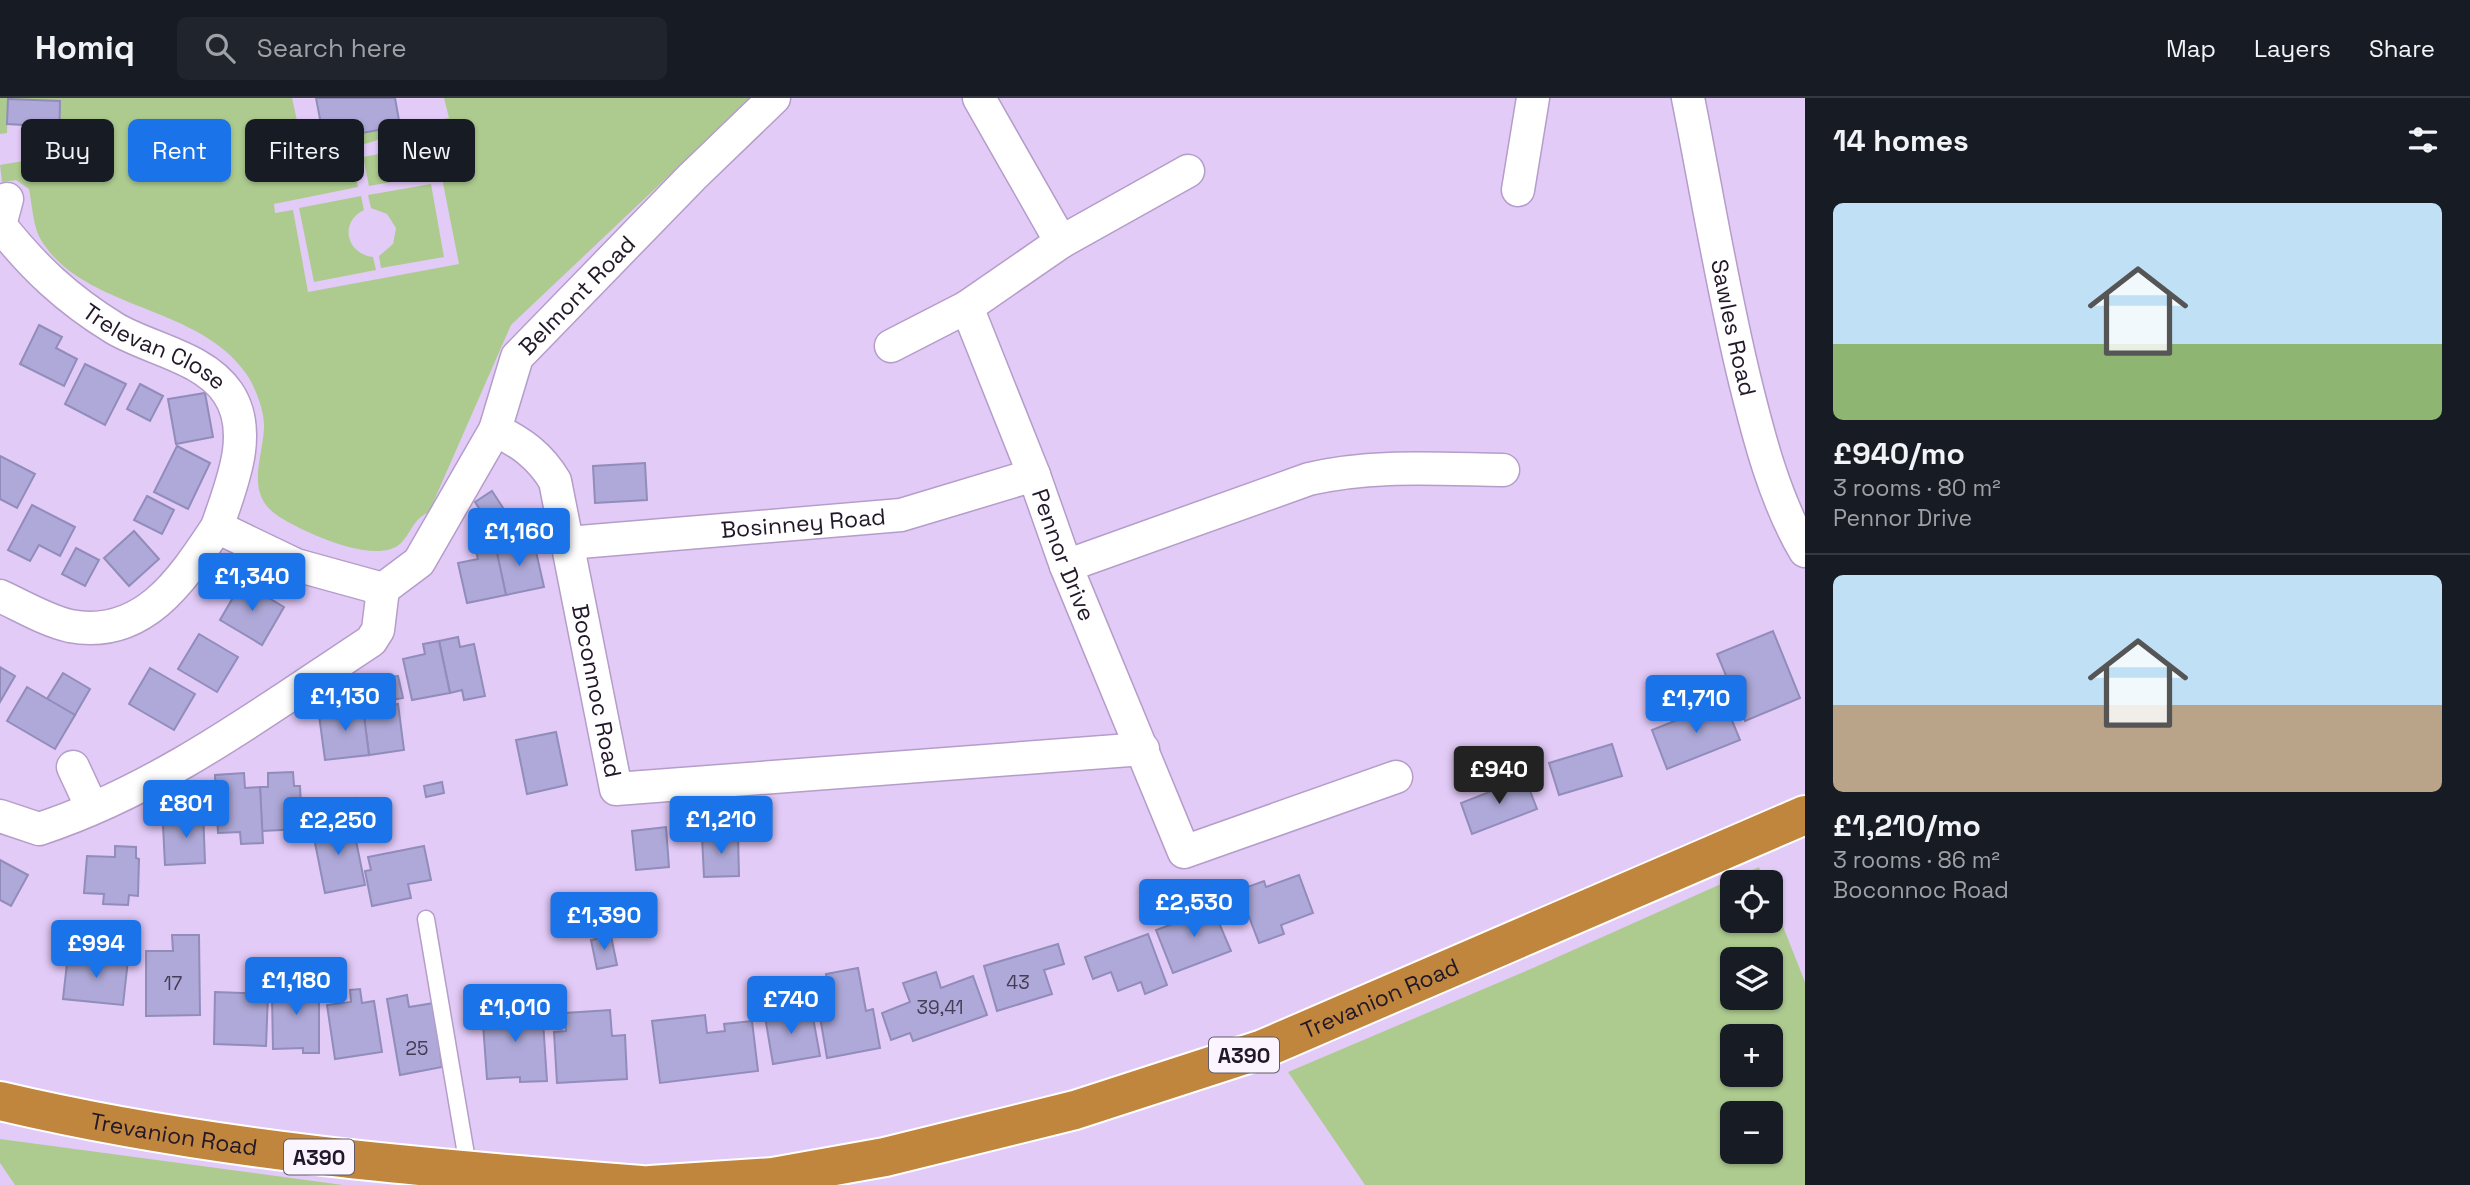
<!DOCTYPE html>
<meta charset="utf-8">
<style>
body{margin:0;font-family:"Space Grotesk",sans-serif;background:#20242c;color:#f1f3f6;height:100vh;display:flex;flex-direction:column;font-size:26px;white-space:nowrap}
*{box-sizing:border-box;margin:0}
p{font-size:23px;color:#9ea1a6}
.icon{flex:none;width:38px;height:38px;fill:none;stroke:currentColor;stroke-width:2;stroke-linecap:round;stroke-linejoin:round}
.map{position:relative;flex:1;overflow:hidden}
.panel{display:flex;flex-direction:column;background:#171b24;width:665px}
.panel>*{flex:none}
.hud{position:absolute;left:21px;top:21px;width:665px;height:63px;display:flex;gap:14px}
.buttons{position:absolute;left:1720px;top:772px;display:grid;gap:14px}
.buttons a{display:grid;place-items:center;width:63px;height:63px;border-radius:10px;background:#171b24;box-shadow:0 2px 5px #0004;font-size:35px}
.price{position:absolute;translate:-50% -60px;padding:0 16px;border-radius:7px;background:#1a73e8;color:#fff;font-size:23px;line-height:46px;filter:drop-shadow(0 2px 4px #0008)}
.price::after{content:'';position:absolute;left:50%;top:42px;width:21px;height:16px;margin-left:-10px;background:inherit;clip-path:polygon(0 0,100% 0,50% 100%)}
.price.selected{background:#222;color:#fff}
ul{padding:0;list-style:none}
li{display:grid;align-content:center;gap:14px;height:371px;padding:0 28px}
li+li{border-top:2px solid #363941}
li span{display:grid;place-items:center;height:217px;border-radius:10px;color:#555}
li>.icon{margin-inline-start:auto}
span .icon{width:126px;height:126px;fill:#fffc;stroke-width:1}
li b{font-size:30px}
h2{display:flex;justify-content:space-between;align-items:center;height:84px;padding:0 28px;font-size:30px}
.pill{padding:0 24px;border-radius:10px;background:#171b24;box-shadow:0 2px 5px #0004;font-size:24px;line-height:63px}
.pill.selected{background:#1a73e8;color:#fff}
header{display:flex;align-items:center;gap:42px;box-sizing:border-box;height:98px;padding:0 35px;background:#171b24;border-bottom:2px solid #363941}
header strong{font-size:33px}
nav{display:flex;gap:38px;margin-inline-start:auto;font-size:24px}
.search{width:490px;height:63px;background:#20242c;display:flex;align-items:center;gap:18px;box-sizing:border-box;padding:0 24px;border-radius:10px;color:#9ea1a6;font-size:26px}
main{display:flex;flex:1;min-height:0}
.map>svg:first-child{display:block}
.green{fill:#adcb8f;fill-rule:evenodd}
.building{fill:#aea9d8;stroke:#918cba;stroke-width:2}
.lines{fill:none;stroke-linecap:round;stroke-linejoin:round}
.lane-casing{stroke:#b59dc9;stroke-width:19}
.street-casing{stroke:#b59dc9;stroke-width:35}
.highway-casing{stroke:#fff;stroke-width:42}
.lane{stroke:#fff;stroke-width:16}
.street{stroke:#fff;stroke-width:32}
.highway{stroke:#c0863d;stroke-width:38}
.labels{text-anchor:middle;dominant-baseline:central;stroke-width:7;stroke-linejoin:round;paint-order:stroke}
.number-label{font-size:19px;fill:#453c55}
.shield{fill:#faf5fe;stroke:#635a69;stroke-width:2}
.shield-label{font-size:21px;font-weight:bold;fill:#221829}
.street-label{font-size:23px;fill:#221829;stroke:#faf5fe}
</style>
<header>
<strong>Homiq</strong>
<div class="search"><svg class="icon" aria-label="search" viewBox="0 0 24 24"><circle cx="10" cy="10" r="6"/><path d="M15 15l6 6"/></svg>Search here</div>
<nav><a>Map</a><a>Layers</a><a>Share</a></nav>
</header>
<main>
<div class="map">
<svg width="1805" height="1087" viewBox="0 0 1805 1087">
<rect width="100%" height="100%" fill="#e3cbf8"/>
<!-- green -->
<g class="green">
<path d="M0,0H292L307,68L352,60L358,89L274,106L275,115L293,112L308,194L459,166L441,75L369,88L363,59L411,50L407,27L449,20L444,0H751L511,227L429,414C413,421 412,434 401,445C377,469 301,433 278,418C245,396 262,362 264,331C265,315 257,294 249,280C203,206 85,214 41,142C33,129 32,106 29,91L16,82L2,84L0,67L23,63L58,64L60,3L8,1L7,35L0,36Z"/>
<path d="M394,29C381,48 346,50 325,49L311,35L322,33L324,42Z"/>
<path d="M431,86L444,159L381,170L379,158L393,146L396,130L387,116L371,110L368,97Z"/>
<path d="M361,98L364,112C339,124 346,156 373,159L376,172L314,184L299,110Z"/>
<path d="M1759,769L1765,784H1732V822H1771V798L1805,884V1087H1365L1288,974L1533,870ZM1732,861H1771V900H1732ZM1732,938H1771V976H1732ZM1732,1015H1771V1054H1732Z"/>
<path d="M0,1041L343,1087H15L0,1065Z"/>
</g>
<!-- building -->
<g class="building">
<path d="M316,0H395L400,28L324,42Z"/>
<path d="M8,1L60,3L59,50L23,49L24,27L7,26Z"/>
<path d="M23,49L59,50L58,65L23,63Z"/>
<path d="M39,227L62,239L56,250L77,261L64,288L20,266Z"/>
<path d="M85,266L126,286L105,327L65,306Z"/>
<path d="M140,286L163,298L150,323L127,311Z"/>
<path d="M205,295L213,339L176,346L168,301Z"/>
<path d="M177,348L210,365L188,411L154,394Z"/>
<path d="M0,358L35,376L17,410L0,401Z"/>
<path d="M645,365L647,402L595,405L593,368Z"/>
<path d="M492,393L509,419L492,430L475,404Z"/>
<path d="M147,398L174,412L162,436L134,422Z"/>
<path d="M32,407L75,429L60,458L39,447L30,463L8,452Z"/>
<path d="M134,433L159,461L129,488L104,460Z"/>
<path d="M517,441L519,453L535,449L544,489L506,497L495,446Z"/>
<path d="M495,446L506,497L467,505L458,465L478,461L475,449Z"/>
<path d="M76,450L99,462L85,488L62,476Z"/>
<path d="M242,484L284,509L262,547L220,522Z"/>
<path d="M1773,533L1800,600L1745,623L1717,556Z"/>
<path d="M199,536L238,559L217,594L178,571Z"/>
<path d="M458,539L460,549L474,546L485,598L464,602L462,592L450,595L439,543Z"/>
<path d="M439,543L450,595L412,602L403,561L425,556L423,546Z"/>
<path d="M0,569L15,578L0,604Z"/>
<path d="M150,570L195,596L174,632L129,606Z"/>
<path d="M63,575L90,591L75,617L47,601Z"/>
<path d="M398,578L403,600L385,603L381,581Z"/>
<path d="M27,589L75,617L55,651L7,623Z"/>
<path d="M371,602L372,610L398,606L404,652L369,657L362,603Z"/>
<path d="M362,603L369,657L325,662L319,617L348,613L347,605Z"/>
<path d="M1724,603L1740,642L1667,671L1652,632Z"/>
<path d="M556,634L567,687L527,696L516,642Z"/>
<path d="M1612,646L1622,678L1559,697L1549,665Z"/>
<path d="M293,674L294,688H300L302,731L262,733L260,689H268V675Z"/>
<path d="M244,675L245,690L260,689L263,745L241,746L240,734L218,735L215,677Z"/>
<path d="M1525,680L1537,711L1472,736L1461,705Z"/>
<path d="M442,684L444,695L426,699L424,688Z"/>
<path d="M355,700L357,716L333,719L331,704Z"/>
<path d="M203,711L205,765L165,767L163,727H183L182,712Z"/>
<path d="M352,723L365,787L325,795L312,730Z"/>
<path d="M666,729L669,769L636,772L632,733Z"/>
<path d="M738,737L739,778L704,779L702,739Z"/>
<path d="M115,748L136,749V760L139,761L138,798L129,797L128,807L103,806L104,796L84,795L87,758L115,759Z"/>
<path d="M424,748L431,782L408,786L411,800L372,808L365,773L371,772L368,759Z"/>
<path d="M0,762L28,777L11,808L0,802Z"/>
<path d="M1299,777L1313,815L1281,827L1284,836L1259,845L1239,792L1264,783L1266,789Z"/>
<path d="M1210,804L1231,853L1173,875L1156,832L1189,820L1187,813Z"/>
<path d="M606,807L610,828L590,832L585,810Z"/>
<path d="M109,828L133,831L131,849L106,845Z"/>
<path d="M1148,836L1167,887L1145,896L1141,884L1118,893L1111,874L1093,881L1085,859Z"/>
<path d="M172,837H199L200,917L146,918V853H173Z"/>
<path d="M611,838L617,867L597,871L591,842Z"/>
<path d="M1058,846L1064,866L1044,872L1052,896L997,913L984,868Z"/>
<path d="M68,856L128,862L123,907L63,901Z"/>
<path d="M858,870L866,913L873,911L880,950L827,960L819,913L832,911L826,876Z"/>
<path d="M936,874L941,890L973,878L987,917L913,943L910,935L891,942L882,915L910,904L903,885Z"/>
<path d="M278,881H309V894L319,895V955H303V950L273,951L272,898H278Z"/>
<path d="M360,891L362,905L374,903L382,954L335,961L327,907L351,904L350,892Z"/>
<path d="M215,894L268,896L266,948L214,946Z"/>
<path d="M407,897L409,909L434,905L442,969L400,977L387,901Z"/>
<path d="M542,908L547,983L520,984V979L487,981L482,912Z"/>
<path d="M786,909L788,918L812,914L820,958L773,966L764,913Z"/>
<path d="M610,912L612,938L625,937L627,981L557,985L554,934L566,933L565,915Z"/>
<path d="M705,917L707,935L725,933L724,926L752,923L758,973L660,985L652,923Z"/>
</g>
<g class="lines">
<defs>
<path id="lane" d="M426,821L469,1074"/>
<g id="street">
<path id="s1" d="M979,0L1061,144L967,209L1034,377L1066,468L1184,754L1396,679"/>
<path id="s2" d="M1688,0C1707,95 1722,189 1745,283C1759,340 1775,402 1805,453"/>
<path d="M1518,92L1533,0"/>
<path id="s3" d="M7,101L0,127C34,170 67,201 114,230C149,251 204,259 228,295C255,335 230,390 217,429"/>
<path d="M1061,144L1188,73"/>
<path d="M891,248L967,209"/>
<path id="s4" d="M495,332C521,344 540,358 555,383L616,691L1143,651"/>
<path id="s5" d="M568,445L901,417L1034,377"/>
<path d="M1066,468L1309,381C1373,366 1438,371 1503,372"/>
<path d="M0,498C22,508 47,523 70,528C143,542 182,482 217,429L296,467L383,491"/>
<path d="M73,669L92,710"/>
<path id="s6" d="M0,718L39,731C159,692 266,612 371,543L378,532L383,491L419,464L495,332L517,259L692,79L774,0"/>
</g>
<g id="highway">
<path id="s7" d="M0,1003C211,1053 425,1070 641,1087"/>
<path id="s8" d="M650,1087L773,1079L885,1059L1075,1012L1263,951L1805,717"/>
</g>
</defs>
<!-- lane casing -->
<use href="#lane" class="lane-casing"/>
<!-- street casing -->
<use href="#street" class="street-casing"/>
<!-- highway casing -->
<use href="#highway" class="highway-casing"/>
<!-- lane -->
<use href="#lane" class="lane"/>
<!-- street -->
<use href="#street" class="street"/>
<!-- highway -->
<use href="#highway" class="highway"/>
</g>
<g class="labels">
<!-- number labels -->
<g class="number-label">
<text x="1018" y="884">43</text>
<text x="173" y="885">17</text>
<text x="940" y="909">39,41</text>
<text x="417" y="950">25</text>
</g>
<!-- shield labels -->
<g class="shield">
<rect x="1209" y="939.5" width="70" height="35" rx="5"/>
<rect x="284" y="1041.5" width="70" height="35" rx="5"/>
</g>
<g class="shield-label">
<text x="1244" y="957">A390</text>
<text x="319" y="1059">A390</text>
</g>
<!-- street labels -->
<g class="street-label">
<text stroke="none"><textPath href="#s6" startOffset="838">Belmont Road</textPath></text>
<text stroke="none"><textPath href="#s2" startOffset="234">Sawles Road</textPath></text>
<text stroke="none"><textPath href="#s3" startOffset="226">Trelevan Close</textPath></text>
<text stroke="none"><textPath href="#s5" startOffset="236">Bosinney Road</textPath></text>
<text stroke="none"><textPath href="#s1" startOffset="546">Pennor Drive</textPath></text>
<text stroke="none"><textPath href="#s4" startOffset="294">Boconnoc Road</textPath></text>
<text stroke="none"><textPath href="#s8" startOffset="758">Trevanion Road</textPath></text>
<text stroke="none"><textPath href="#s7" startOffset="177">Trevanion Road</textPath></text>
</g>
</g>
</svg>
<div class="buttons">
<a><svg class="icon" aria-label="locate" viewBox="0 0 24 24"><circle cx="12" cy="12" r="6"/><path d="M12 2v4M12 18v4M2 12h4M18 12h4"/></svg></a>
<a><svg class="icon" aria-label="layers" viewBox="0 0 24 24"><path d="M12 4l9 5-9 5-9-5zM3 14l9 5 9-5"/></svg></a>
<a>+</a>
<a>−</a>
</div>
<b class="price" style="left:519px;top:470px">£1,160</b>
<b class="price" style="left:252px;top:515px">£1,340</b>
<b class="price" style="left:345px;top:635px">£1,130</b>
<b class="price" style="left:1696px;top:637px">£1,710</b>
<b class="price selected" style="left:1499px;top:708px">£940</b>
<b class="price" style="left:186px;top:742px">£801</b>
<b class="price" style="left:721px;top:758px">£1,210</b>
<b class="price" style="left:338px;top:759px">£2,250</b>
<b class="price" style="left:1194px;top:841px">£2,530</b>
<b class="price" style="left:604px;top:854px">£1,390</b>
<b class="price" style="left:96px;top:882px">£994</b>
<b class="price" style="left:296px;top:919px">£1,180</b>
<b class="price" style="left:791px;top:938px">£740</b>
<b class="price" style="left:515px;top:946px">£1,010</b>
<div class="hud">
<a class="pill">Buy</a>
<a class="pill selected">Rent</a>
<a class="pill">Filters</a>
<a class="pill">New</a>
</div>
</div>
<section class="panel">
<h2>14 homes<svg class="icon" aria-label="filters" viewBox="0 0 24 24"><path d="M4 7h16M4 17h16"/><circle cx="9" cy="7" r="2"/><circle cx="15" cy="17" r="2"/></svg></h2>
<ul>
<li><span style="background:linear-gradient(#bfe0f5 65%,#8fb573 0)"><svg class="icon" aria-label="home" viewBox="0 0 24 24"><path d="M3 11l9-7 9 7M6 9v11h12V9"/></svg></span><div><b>£940/mo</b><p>3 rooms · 80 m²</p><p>Pennor Drive</p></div></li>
<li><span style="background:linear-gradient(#bfe0f5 60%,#b9a48a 0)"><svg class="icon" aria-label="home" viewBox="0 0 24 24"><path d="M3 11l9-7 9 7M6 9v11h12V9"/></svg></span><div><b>£1,210/mo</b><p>3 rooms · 86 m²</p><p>Boconnoc Road</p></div></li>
</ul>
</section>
</main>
